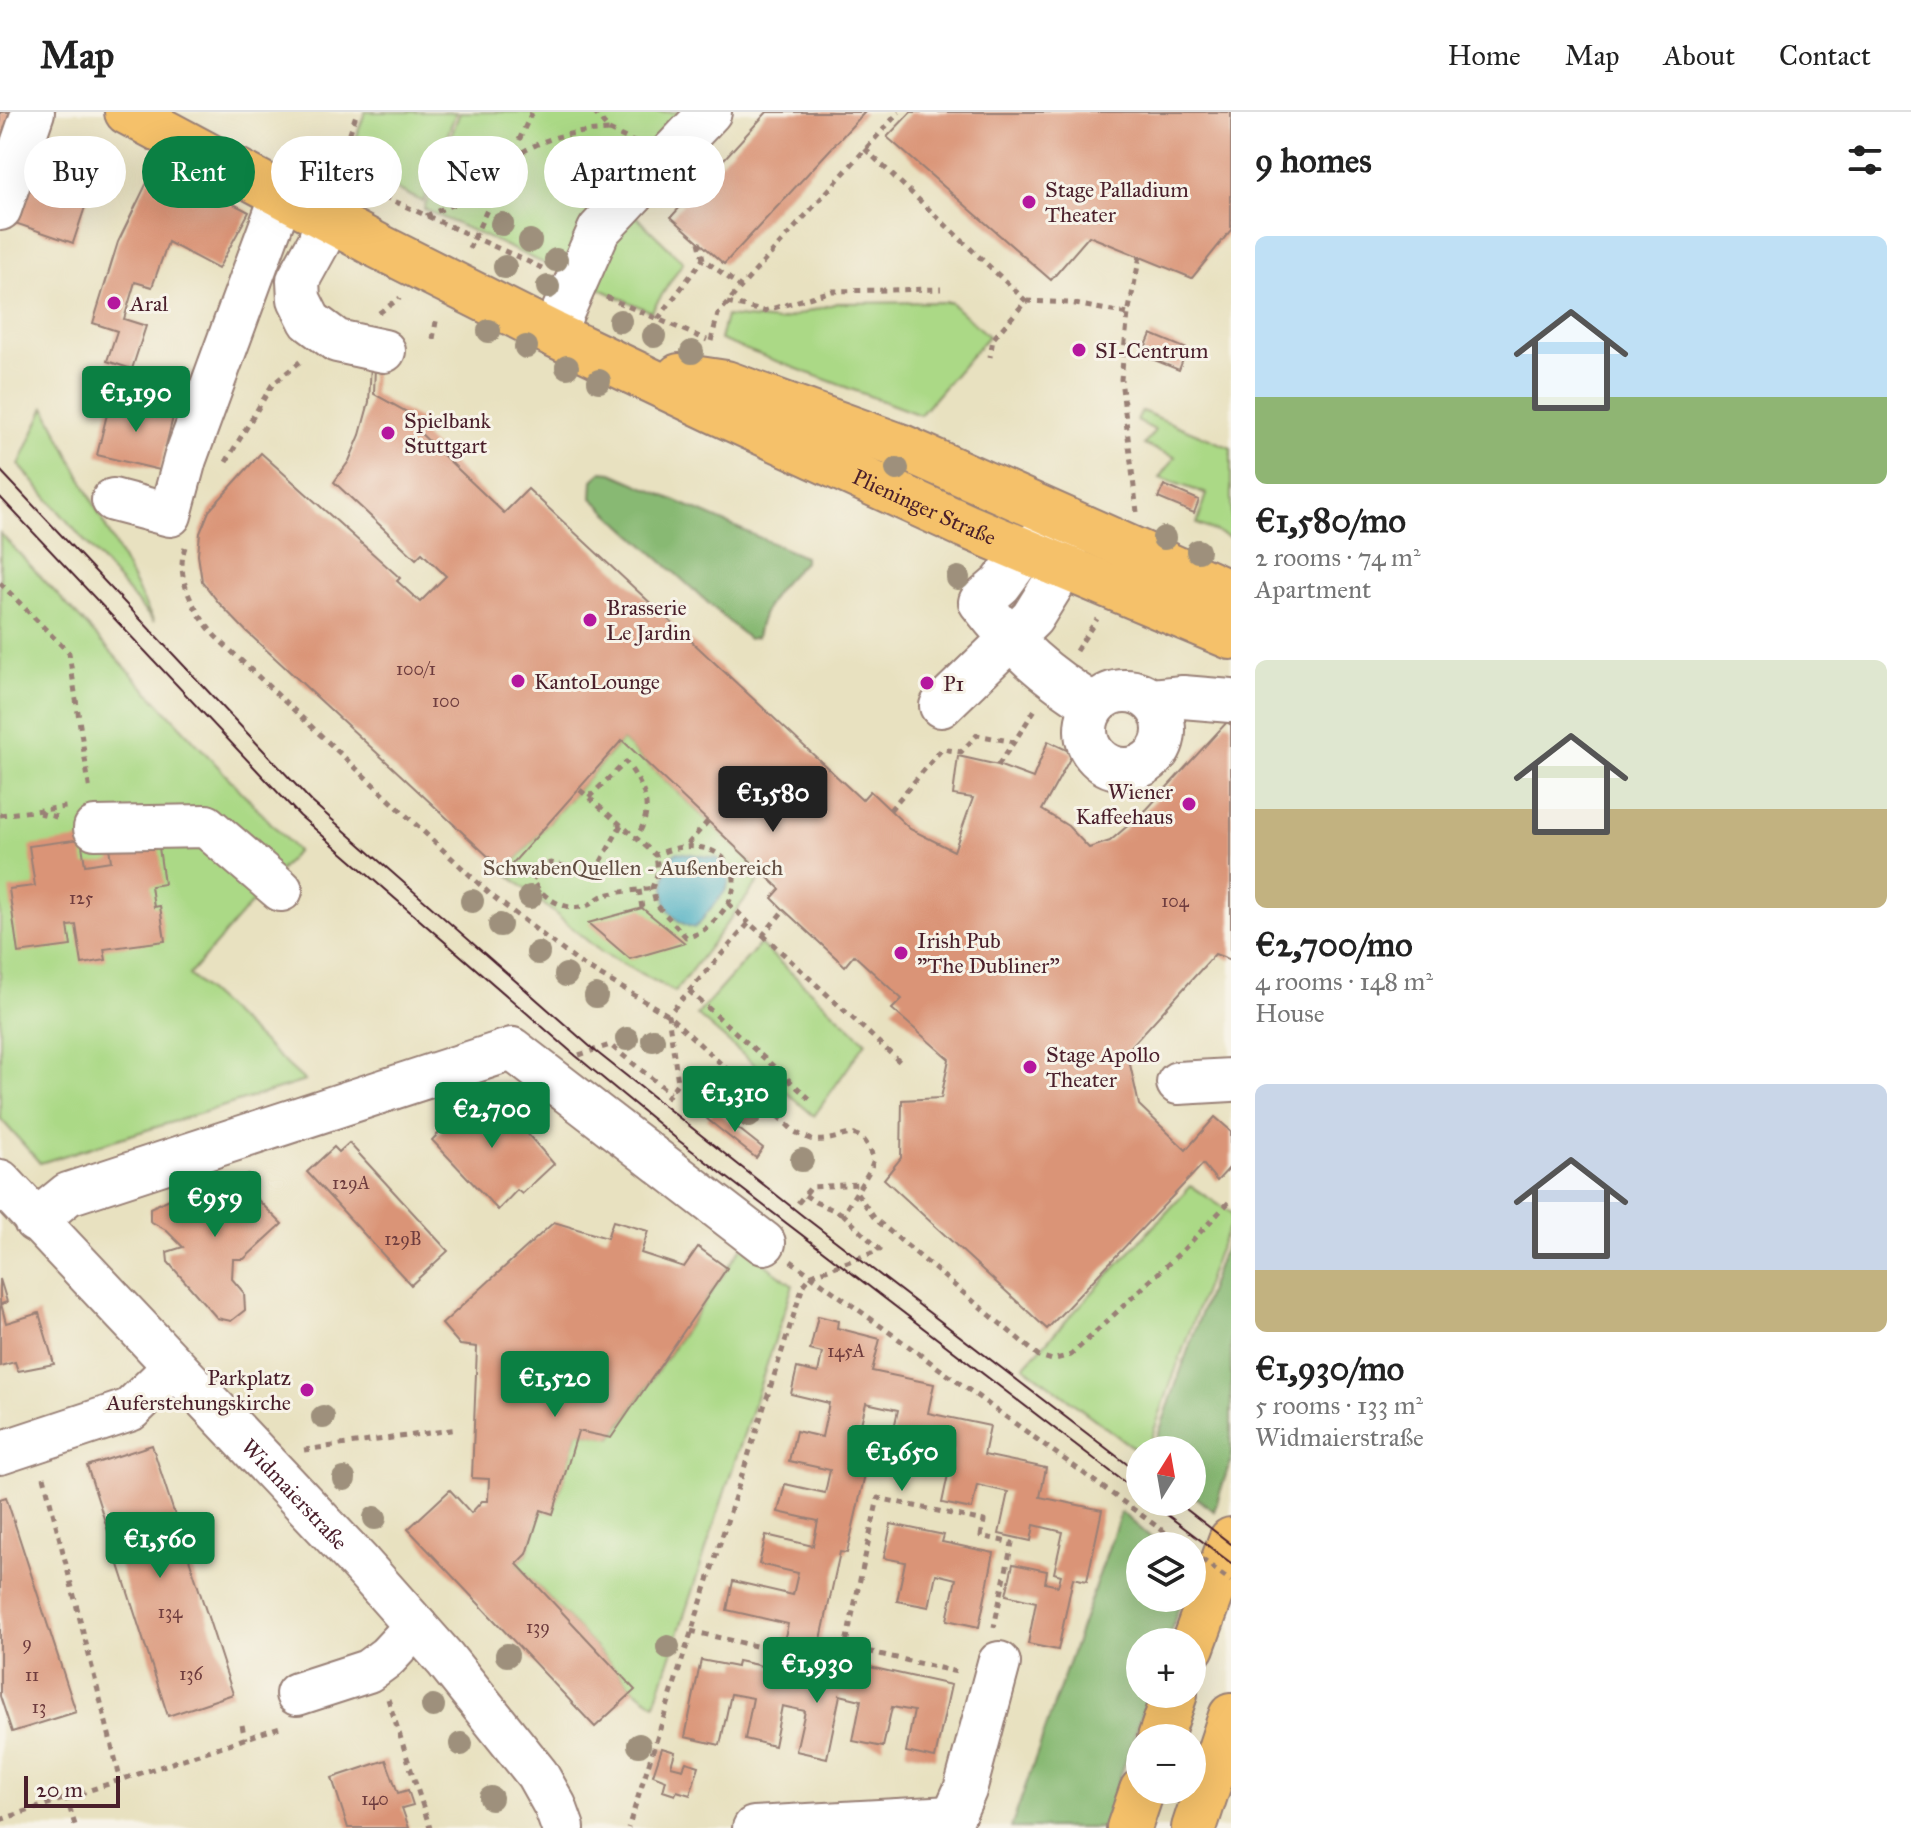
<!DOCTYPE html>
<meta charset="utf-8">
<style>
body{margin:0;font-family:"IM FELL Great Primer",serif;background:#f2f2f2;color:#222;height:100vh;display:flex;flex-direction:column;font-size:30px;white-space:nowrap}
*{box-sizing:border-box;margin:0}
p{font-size:26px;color:#767676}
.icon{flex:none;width:44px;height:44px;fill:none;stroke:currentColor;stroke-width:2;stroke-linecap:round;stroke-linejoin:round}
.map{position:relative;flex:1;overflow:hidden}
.panel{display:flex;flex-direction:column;background:#fff;width:680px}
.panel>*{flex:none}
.guide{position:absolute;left:24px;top:24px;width:760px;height:72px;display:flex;gap:16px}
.needle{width:52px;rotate:11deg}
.buttons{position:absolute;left:1126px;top:1324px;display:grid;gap:16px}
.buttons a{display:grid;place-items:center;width:80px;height:80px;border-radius:50%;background:#fff;box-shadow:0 8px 32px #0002;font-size:40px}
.scale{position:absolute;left:24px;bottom:20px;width:96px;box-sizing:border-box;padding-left:8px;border:4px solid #4a1f2b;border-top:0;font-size:22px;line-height:28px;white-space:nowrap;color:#4a1f2b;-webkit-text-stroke:6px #f7f3e8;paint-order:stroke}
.price{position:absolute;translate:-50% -68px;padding:0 18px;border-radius:8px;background:#0b8043;color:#fff;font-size:26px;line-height:52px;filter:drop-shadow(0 2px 4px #0008)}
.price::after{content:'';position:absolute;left:50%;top:48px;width:24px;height:18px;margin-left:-12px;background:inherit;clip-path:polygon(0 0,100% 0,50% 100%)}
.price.selected{background:#222;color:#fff}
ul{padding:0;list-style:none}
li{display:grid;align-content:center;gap:16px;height:424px;padding:0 24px}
li span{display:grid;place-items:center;height:248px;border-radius:12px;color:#555}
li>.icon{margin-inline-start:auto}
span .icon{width:144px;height:144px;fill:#fffc;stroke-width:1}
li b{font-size:34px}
h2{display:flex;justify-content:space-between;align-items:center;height:96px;padding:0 24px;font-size:34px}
.chip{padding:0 28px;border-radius:36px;background:#fff;box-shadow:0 8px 32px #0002;font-size:28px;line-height:72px}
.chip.selected{background:#0b8043;color:#fff}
header{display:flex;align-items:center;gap:48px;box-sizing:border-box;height:112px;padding:0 40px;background:#fff;border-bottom:2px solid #e0e0e0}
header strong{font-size:38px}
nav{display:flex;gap:44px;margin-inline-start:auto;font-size:28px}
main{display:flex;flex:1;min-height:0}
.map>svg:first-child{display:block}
.green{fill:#abd986;stroke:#7a7c58;stroke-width:2}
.forest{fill:#88b973;stroke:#696c4f;stroke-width:2}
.water{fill:#40aac0;stroke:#456476;stroke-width:2}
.building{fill:#da9477}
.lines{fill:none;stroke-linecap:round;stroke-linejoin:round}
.minor-casing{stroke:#998076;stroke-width:46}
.major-casing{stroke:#998076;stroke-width:48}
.highway-casing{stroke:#998076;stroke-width:48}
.path{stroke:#998076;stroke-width:5;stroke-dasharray:6 6;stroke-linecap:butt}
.minor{stroke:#fff;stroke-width:42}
.major{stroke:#f5c16b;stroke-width:44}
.highway{stroke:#f5c16b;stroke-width:44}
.tram{stroke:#4a1f2b;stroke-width:2}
.path-bridge{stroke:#998076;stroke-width:5;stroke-dasharray:6 6;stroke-linecap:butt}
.tree{fill:#9e907b}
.poi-dot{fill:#b5179e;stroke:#f7f3e8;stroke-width:3}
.labels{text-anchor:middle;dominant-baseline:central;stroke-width:6;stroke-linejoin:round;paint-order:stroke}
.number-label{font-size:18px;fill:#6e3c3e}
.poi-label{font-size:22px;fill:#4a1f2b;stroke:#f7f3e8;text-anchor:start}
.street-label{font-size:22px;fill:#4a1f2b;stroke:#f7f3e8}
.park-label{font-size:22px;fill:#624e42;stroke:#f7f3e8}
</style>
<header>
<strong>Map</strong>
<nav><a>Home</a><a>Map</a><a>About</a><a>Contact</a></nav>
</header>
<main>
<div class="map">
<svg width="1231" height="1716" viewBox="0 0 1231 1716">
<rect width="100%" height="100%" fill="#f7f3e8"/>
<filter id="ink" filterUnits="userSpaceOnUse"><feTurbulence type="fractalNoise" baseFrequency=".0125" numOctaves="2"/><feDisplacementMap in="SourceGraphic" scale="16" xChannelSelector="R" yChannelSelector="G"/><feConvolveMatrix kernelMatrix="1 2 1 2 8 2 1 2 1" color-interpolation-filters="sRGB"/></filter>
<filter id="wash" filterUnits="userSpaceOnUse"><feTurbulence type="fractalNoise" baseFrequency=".006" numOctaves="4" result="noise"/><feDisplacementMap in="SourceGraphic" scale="32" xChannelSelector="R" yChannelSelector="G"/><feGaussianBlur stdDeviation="1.8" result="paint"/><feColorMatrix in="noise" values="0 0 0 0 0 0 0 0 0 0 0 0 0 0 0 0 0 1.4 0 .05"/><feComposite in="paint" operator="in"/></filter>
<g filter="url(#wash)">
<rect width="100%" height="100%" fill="#e8e1c0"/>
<!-- green -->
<g class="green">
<path d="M365,0H456L423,90L347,52Z"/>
<path d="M460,0H697L619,88L683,150L651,200L424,97Z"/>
<path d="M950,190L988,224L920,303L720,228L726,204L778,209L837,191Z"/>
<path d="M45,295L154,510L19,353Z"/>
<path d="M1142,299L1231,336V426L1197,412L1207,382L1160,366L1175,345L1144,333L1155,318L1137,309Z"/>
<path d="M0,421L297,739L189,863L305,969L40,1051L0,1006Z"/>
<path d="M622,628L764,762L675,880L602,841L505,760Z"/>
<path d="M760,832L866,930L814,1004L697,903Z"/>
<path d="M1191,1074L1231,1101V1111L1217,1142L1147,1338H1140V1341L1024,1254Z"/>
<path d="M742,1135L793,1173L655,1592L635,1578L517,1452L527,1442L541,1398L553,1401L578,1319L612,1326Z"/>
</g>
<!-- forest -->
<g class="forest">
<path d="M602,360L612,361L804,445V450C781,472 762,492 757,525L748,527L592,386L593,368Z"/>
<path d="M1231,1125V1347L1214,1399L1192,1382V1338H1153L1221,1144Z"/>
<path d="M1121,1400L1161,1434H1140V1486H1182L1167,1530H1140V1582H1149L1102,1716H1011Z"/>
</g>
<!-- water -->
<path class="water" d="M678,740L717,746C741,772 723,780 707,801C702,808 701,811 694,816C669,809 661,789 665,766C668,753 664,747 678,740Z"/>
<g id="blocks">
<!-- building -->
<g class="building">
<path d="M0,0H22L0,62Z"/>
<path d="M767,0H865L724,152L671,105Z"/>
<path d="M911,0H1231V118L1192,166L1089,124L1051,168L887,25Z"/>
<path d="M75,32L103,41L73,131L12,110L33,48L65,59Z"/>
<path d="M156,52L249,100L218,157L168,130L152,175L135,170L124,207L146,214L132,257L107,249L117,219L93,211L118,130Z"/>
<path d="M1151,222L1187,237L1179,258L1142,243Z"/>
<path d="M371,252L375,254L374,282L425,310L417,318L504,401L528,377L862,688L870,679L910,717L954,739L973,686L953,683L958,644L998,653L1033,666L1048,629L1073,641L1042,698L1068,714L1089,736L1110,729L1147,697L1227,610L1231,613V848L1215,842L1127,939L1139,993L1186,1038L1215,1005L1231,1019V1054L1217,1069L1203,1052L1047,1217L884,1067L901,1046L902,988L941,986L949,947L892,897L902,887L854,843L845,854L784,798L772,786L780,777L622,628L505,760L246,519L219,491L202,469L198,443L200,421L209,399L261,341L400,466L397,469L420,490L446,464L422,441L416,447L334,370L349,349L360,323L369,290Z"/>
<path d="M111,286L174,301L160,358L97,343Z"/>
<path d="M1164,373L1199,388L1194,401L1158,386Z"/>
<path d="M81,727L85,753L111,749L109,735L158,728L164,772L151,774L154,795L160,794L165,829L104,837L106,848L82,852L76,813L68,814L71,834L18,841L9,777L35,774L29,734Z"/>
<path d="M642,796L685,831L630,847L588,811Z"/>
<path d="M481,977L525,1019L554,1052L522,1082L517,1078L498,1098L432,1028Z"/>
<path d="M715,998L763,1036L756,1046L707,1007Z"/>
<path d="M349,1031L448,1139L411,1173L307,1060L334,1035L339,1040Z"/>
<path d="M248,1062L249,1079L282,1112L244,1147H233L232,1167L244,1181L245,1198L231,1209L217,1206L168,1150L167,1140L183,1135L166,1118L150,1109V1096L172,1086L181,1074L194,1081Z"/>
<path d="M613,1109L648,1119L641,1141L684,1155L698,1135L727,1156L611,1326L578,1319L553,1402L541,1398L527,1442L517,1452L635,1578L595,1615L408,1417L450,1378L471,1401L482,1389H488L489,1367L472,1366L477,1235L460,1233L442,1212L554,1110L607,1126Z"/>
<path d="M0,1167L7,1190L1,1192L6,1211L39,1201L54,1252L18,1259L15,1250L0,1254Z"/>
<path d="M818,1204L838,1209L837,1216L880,1227L872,1259L934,1272L928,1301L990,1314L984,1343L1046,1356L1040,1385L1102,1398L1087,1469L1073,1466L1058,1538L1028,1532L1036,1490L1006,1483L1013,1452L1047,1459L1045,1471L1058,1474L1061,1463L1054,1461L1063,1420L1034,1413L1031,1429L999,1422L1008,1380L977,1373L972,1397L942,1391L953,1339L921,1332L918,1347L889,1340L898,1298L866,1291L856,1333L871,1336L847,1441L840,1440L818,1541L783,1533L788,1512L727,1498L733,1469L793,1483L798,1461L759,1452L766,1423L813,1434L818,1409L778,1400L785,1372L825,1381L830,1358L789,1349L796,1319L822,1325L829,1291L791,1282L797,1256L818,1261L822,1241L810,1238Z"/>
<path d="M152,1333L233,1582L168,1604L87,1354Z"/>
<path d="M6,1385L76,1600L12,1620L0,1584V1387Z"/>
<path d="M891,1412L944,1423L942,1430L994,1441L979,1515L947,1508L956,1467L936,1462L929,1495L897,1489L905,1450L884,1446Z"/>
<path d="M701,1548L737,1555L738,1549L843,1571L847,1550L951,1573L935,1646L906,1640L914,1599L892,1595L883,1635L853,1629L861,1588L840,1583L827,1646L796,1639L805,1599L782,1594L774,1634L745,1627L753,1586L731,1582L720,1633L685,1625Z"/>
<path d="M662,1636L675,1640L671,1654L683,1657L686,1650L699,1654L690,1683L677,1679L675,1683L663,1679L666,1668L653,1663Z"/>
<path d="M386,1648L398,1681L408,1678L413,1693L402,1696L409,1716H348L332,1666Z"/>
</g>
</g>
</g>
<g filter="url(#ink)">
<use href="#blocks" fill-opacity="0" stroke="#998076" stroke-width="2"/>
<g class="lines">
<defs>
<g id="minor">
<path d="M0,97L33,0"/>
<path d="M326,107L319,130L298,168L299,187L310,209L337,229L384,239"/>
<path d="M553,222L599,118L710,0"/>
<path d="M113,388L170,403L185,347L282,83"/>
<path d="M1052,420L1025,439L1001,472L980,490C1016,537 1044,562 1094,593"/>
<circle cx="1125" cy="618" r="39"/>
<path d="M1152,588L1183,585L1231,589"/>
<path d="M941,594L1032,506L1063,456L1067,420"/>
<path d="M95,716L206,714L281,778"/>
<path d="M1178,971L1231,968"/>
<path id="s1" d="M0,1069L359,1450L445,1547L537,1662L555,1694L563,1716"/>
<path d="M35,1109L68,1082L512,937L764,1131"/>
<path d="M0,1341L130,1298L174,1255"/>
<path d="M297,1582L368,1559L387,1545L416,1514"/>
<path d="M754,1716L951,1705"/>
<path d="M948,1716L965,1678L999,1551"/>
</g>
<g id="major">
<path id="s2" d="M127,0L378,134L553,222L715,299L966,414L1231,525"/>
<path d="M679,264L726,271L900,334L1231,481"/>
</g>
<g id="highway">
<path d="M1192,1535L1231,1428"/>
<path d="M1160,1626L1175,1582"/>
<path d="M1129,1716L1142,1678"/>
<path d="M1194,1716L1231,1604"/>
</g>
</defs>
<!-- minor casing -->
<use href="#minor" class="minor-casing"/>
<!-- major casing -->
<use href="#major" class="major-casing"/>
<!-- highway casing -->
<use href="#highway" class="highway-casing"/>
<!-- path -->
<g class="path">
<path d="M609,18L634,30"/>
<path d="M865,37L1026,189L993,227L990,245"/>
<path d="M512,46C550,23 566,21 609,18L594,0"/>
<path d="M334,67L357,0"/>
<path d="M350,74L363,75L542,156"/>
<path d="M426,104L498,73"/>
<path d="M699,130L703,147L741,175L899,0"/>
<path d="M469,137L532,0"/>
<path d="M606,185L707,228"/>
<path d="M1026,189L1070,191L1128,202"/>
<path d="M727,191L764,199L832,179L941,177"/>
<path d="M379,201L400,186"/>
<path d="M658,207L703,147"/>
<path d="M433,227L437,204"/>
<path d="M711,229L718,202L741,175"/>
<path d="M226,350L272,273L302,248"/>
<path d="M1137,400L1121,267L1128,202L1140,144"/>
<path d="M185,435C174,467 196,501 215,524L491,783L578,850L668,903L795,1020C801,1023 808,1027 814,1028C844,1031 858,1004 874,1047L870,1058L843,1102L880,1138L812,1163L803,1174L628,1716"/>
<path d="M0,471L69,541L90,680"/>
<path d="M1076,539L1097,507"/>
<path d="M998,653L1014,630"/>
<path d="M580,678L656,743C714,715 764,762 713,810C704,818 699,823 686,825L656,792L652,776L658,760L656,743"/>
<path d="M589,685L626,650C645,676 655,697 636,726"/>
<path d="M890,698L942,637L961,640L977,623L1014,630L1036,596"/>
<path d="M39,701L61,706"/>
<path d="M0,703L66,695"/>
<path d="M621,713L598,755L592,761L551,751L540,753L532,769C544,786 564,800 586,794C592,792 596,787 602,784C617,779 636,779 652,776"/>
<path d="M688,732L708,709"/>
<path d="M639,778L642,796"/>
<path d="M728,791L749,811"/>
<path d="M763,823L902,952"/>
<path d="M689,879L810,987"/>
<path d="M579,943L610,933L670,981"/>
<path d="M666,987L678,970L668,903L749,811L763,823L784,798"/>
<path d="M857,1081L875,1107L1039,1244L1052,1248L1071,1243L1184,1137L1231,1088"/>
<path d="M805,1083L815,1090L843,1102"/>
<path d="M798,1091L811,1075L860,1072"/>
<path d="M791,1149L1184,1434"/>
<path d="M304,1338L458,1317"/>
<path d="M44,1365L120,1666"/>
<path d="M691,1519L841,1554L878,1386L984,1409L981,1424L1012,1431L994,1515"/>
<path d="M845,1534L961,1561"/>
<path d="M388,1587L430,1716"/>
<path d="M242,1613L245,1627"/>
<path d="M66,1684L76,1716"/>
<path d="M0,1708L280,1615"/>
</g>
<!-- minor -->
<use href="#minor" class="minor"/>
<!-- major -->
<use href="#major" class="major"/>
<!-- highway -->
<use href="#highway" class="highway"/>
<!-- tram -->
<g class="tram">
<path d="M0,358L312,690L594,938L803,1104L1140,1362"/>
<path d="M0,385L300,704L576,944L678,1028L1140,1382"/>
<path d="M1150,1390L1231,1451"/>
<path d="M1177,1390L1231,1432"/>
</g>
<!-- path-bridge -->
<path class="path-bridge" d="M1192,1440L1231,1469"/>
</g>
<!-- trees -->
<g class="tree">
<circle cx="591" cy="60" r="12"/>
<circle cx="502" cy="112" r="12"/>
<circle cx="530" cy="129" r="12"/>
<circle cx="556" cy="148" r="12"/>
<circle cx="505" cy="155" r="12"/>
<circle cx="548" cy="175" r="12"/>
<circle cx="620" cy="209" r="12"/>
<circle cx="489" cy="219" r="12"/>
<circle cx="654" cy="224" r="12"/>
<circle cx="526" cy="235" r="12"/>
<circle cx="692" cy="240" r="12"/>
<circle cx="567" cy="255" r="12"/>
<circle cx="599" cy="269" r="12"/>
<circle cx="897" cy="357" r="12"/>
<circle cx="1164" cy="426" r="12"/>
<circle cx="1198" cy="439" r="12"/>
<circle cx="958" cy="466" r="12"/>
<circle cx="530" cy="785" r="12"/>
<circle cx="472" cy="789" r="12"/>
<circle cx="500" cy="813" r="12"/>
<circle cx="538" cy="841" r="12"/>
<circle cx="566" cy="863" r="12"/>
<circle cx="596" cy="884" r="12"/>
<circle cx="627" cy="927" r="12"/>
<circle cx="653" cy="928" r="12"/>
<circle cx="714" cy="974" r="12"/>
<circle cx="749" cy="1004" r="12"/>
<circle cx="802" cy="1048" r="12"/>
<circle cx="323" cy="1305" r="12"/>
<circle cx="344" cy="1367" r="12"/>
<circle cx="375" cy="1406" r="12"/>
<circle cx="668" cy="1535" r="12"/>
<circle cx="507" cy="1543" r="12"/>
<circle cx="433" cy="1594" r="12"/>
<circle cx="461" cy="1632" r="12"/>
<circle cx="639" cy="1633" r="12"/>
<circle cx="491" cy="1686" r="12"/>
</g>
</g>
<!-- markers -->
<g class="poi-dot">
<circle cx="1029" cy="90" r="8"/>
<circle cx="114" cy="191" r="8"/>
<circle cx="1079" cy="238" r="8"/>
<circle cx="388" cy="321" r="8"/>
<circle cx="590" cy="508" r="8"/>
<circle cx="518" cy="569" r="8"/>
<circle cx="927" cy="571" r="8"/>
<circle cx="1189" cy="692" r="8"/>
<circle cx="901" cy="841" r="8"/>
<circle cx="1030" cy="955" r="8"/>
<circle cx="307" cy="1278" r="8"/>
</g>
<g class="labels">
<!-- number labels -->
<g class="number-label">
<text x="416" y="557">100/1</text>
<text x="446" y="589">100</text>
<text x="81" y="786">125</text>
<text x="1175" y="789">104</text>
<text x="351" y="1071">129A</text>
<text x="403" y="1127">129B</text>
<text x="846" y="1239">145A</text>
<text x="170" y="1500">134</text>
<text x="538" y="1515">139</text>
<text x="27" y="1531">9</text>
<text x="191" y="1562">136</text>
<text x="32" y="1563">11</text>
<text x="39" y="1595">13</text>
<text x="375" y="1687">140</text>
</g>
<!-- poi labels -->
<g class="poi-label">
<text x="1045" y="77">Stage Palladium<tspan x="1045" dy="25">Theater</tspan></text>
<text x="130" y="191">Aral</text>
<text x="1095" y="238">SI-Centrum</text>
<text x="404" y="308">Spielbank<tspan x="404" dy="25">Stuttgart</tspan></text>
<text x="606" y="495">Brasserie<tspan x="606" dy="25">Le Jardin</tspan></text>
<text x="534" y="569">KantoLounge</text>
<text x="943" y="571">P1</text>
<text x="1173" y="679" text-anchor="end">Wiener<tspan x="1173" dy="25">Kaffeehaus</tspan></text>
<text x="917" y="828">Irish Pub<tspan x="917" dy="25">"The Dubliner"</tspan></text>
<text x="1046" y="942">Stage Apollo<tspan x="1046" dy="25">Theater</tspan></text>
<text x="291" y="1265" text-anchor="end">Parkplatz<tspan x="291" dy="25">Auferstehungskirche</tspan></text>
</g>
<!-- street labels -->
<g class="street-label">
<text stroke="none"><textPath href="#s2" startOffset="890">Plieninger Straße</textPath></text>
<text stroke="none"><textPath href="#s1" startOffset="430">Widmaierstraße</textPath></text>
</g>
<!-- park labels -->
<g class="park-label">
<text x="633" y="755">SchwabenQuellen - Außenbereich</text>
</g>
</g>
</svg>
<div class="buttons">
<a><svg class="needle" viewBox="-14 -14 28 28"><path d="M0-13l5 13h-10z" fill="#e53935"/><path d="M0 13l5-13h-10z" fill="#767676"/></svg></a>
<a><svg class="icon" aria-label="layers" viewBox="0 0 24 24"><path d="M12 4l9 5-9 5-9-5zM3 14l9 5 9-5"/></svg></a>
<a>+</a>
<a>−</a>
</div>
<div class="scale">20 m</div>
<b class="price" style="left:136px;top:322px">€1,190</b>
<b class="price selected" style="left:773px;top:722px">€1,580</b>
<b class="price" style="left:735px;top:1022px">€1,310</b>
<b class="price" style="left:492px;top:1038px">€2,700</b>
<b class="price" style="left:215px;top:1127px">€959</b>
<b class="price" style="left:555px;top:1307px">€1,520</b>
<b class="price" style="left:902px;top:1381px">€1,650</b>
<b class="price" style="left:160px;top:1468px">€1,560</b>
<b class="price" style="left:817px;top:1593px">€1,930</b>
<div class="guide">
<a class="chip">Buy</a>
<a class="chip selected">Rent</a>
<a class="chip">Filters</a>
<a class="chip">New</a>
<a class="chip">Apartment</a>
</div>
</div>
<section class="panel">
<h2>9 homes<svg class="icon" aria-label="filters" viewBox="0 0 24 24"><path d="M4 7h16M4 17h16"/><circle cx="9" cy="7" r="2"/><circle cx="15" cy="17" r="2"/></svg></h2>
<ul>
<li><span style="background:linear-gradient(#bfe0f5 65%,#8fb573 0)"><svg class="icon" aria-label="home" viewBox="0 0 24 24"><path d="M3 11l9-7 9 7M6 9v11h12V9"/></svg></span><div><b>€1,580/mo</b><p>2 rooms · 74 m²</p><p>Apartment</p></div></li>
<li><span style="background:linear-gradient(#dfe7d0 60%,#c2b280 0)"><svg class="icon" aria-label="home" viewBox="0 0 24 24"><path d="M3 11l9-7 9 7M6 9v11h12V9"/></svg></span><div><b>€2,700/mo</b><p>4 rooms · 148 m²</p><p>House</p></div></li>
<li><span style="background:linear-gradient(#c9d6e8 75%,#c2b280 0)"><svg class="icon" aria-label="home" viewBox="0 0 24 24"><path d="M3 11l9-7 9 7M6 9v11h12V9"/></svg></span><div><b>€1,930/mo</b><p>5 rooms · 133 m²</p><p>Widmaierstraße</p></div></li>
</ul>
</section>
</main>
